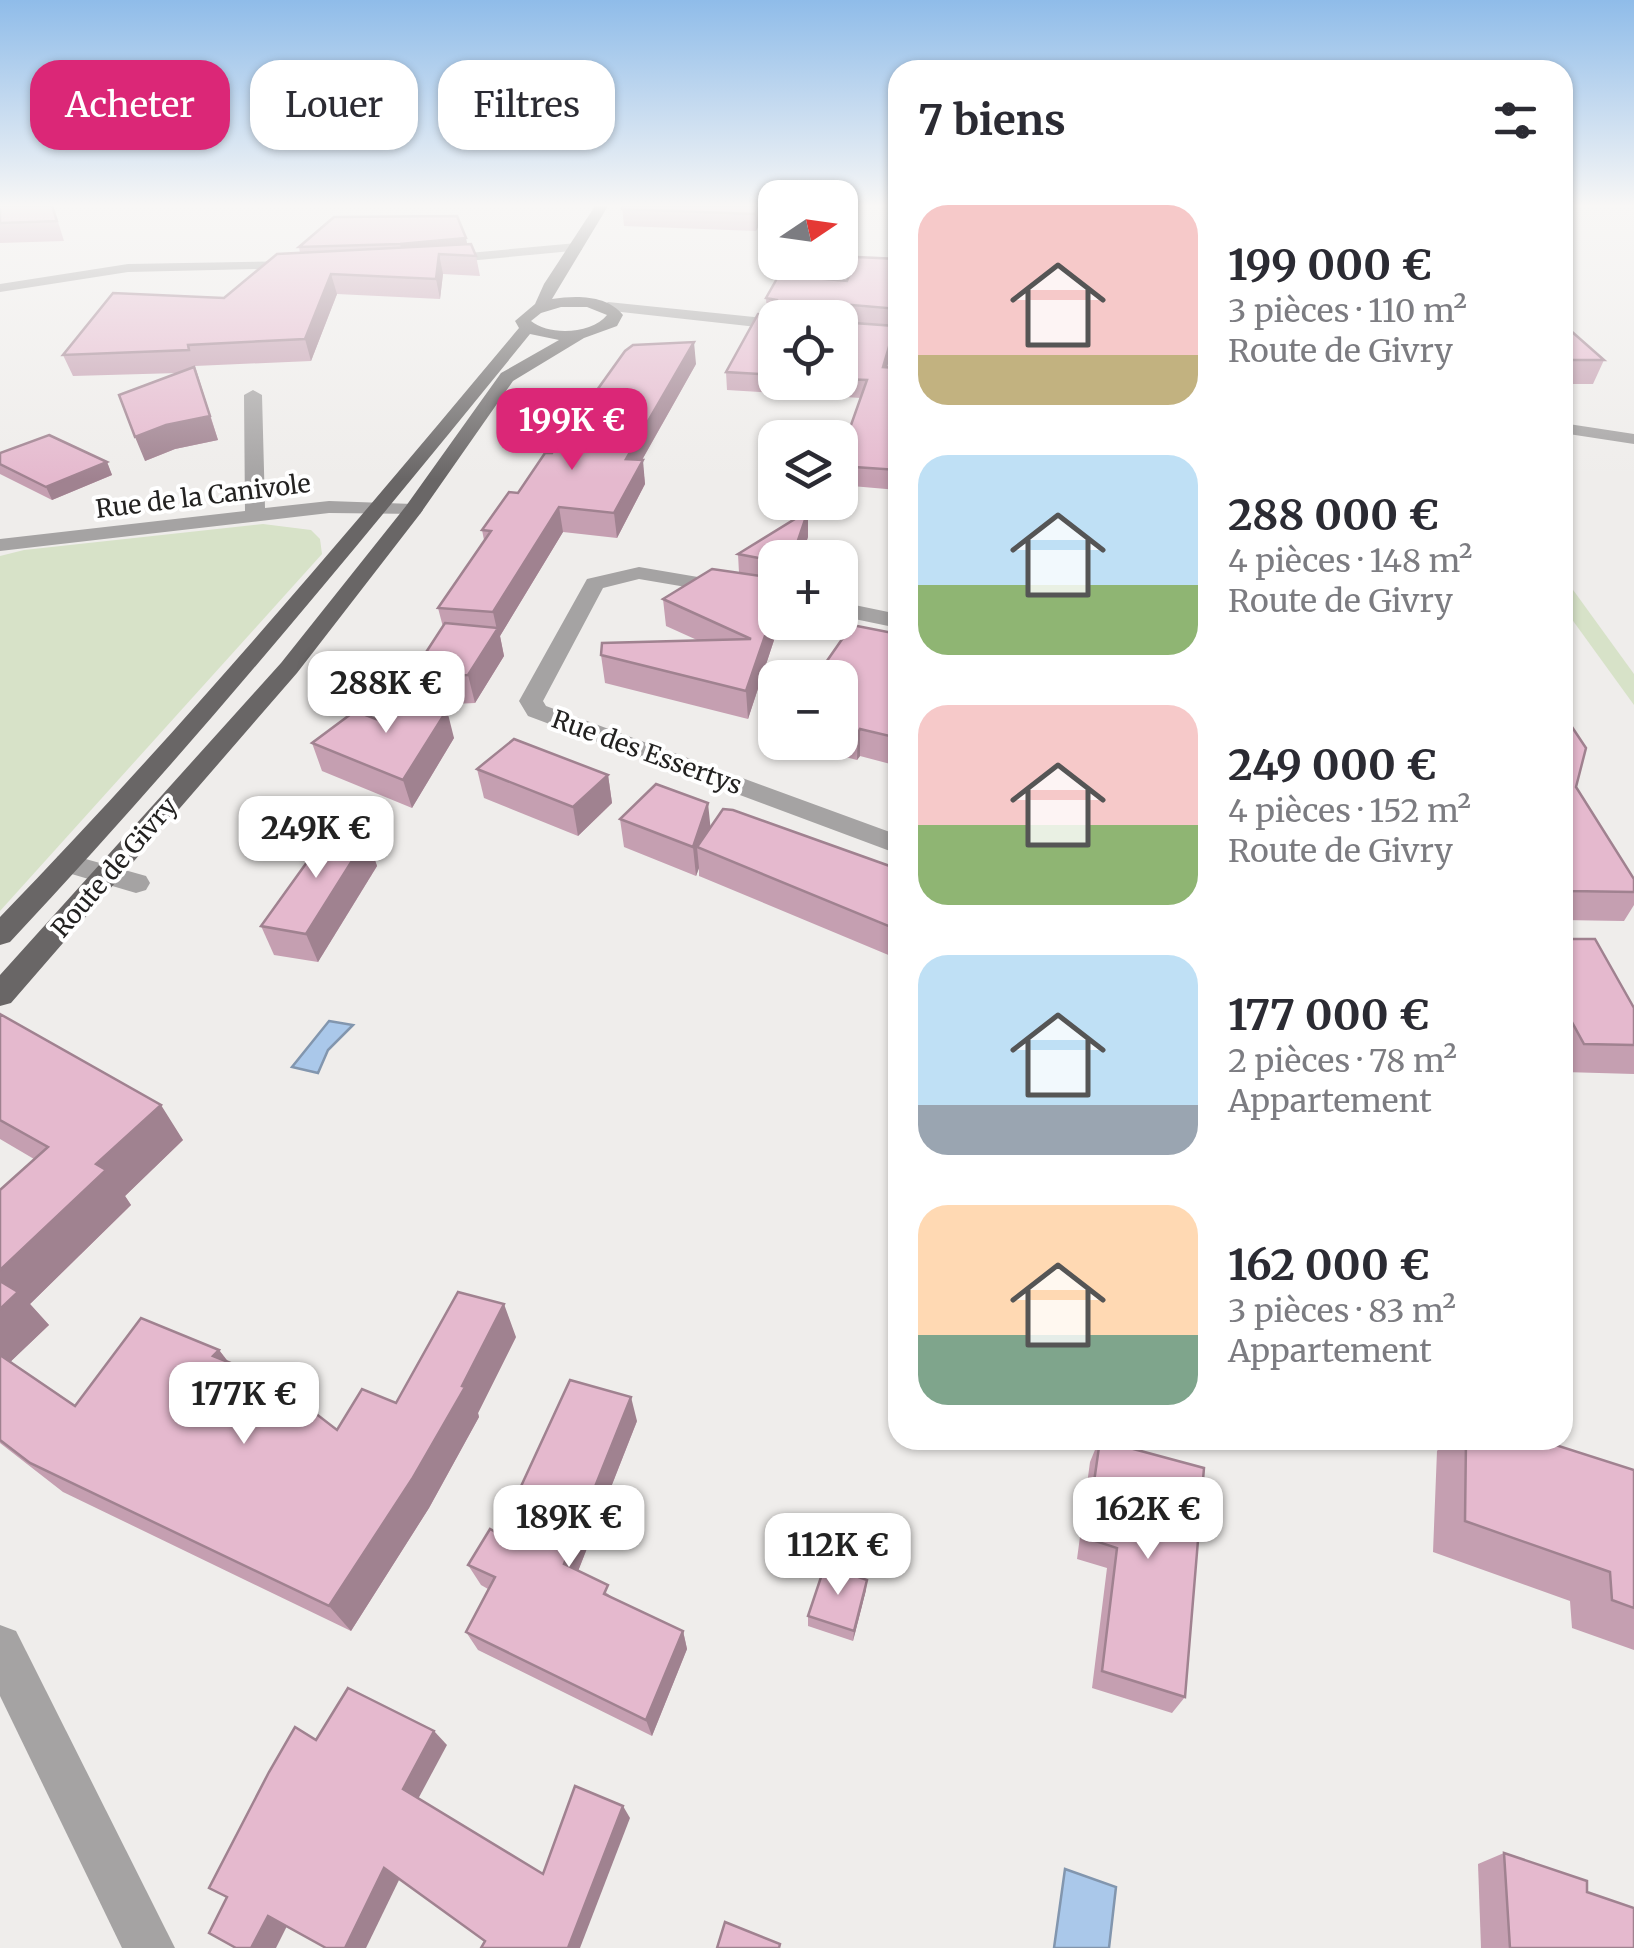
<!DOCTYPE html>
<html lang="fr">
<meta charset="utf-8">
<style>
body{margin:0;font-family:Merriweather,serif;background:#f2f2f3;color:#2b2b33;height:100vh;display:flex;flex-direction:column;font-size:38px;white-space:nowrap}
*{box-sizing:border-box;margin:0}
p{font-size:32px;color:#7c7c81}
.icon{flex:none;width:55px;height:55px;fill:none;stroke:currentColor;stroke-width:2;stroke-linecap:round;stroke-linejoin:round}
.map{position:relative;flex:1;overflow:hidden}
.sheet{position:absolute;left:888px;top:60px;width:685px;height:1390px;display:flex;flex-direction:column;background:#fff;border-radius:30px;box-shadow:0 2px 8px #0004}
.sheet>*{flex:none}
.guide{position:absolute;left:30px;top:60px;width:708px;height:90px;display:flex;gap:20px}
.needle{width:65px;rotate:77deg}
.controls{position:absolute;left:758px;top:180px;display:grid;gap:20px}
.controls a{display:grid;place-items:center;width:100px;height:100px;border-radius:20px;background:#fff;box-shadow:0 2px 8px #0004;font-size:50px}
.price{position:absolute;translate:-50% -85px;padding:0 22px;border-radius:20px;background:#fff;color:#222;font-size:32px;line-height:65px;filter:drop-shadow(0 2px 5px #0008)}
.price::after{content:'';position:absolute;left:50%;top:60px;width:30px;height:22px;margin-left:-15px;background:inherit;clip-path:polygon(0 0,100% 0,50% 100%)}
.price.current{background:#db2777;color:#fff}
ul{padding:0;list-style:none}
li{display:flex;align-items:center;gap:30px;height:250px;padding:0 30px}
li span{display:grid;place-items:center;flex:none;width:280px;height:200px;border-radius:30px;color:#555}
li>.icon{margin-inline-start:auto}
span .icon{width:120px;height:120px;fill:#fffc;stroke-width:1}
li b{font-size:42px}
h2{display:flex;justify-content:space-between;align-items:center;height:120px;padding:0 30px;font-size:42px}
.chip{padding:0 35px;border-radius:30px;background:#fff;box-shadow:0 2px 8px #0004;font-size:35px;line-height:90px}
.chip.current{background:#db2777;color:#fff}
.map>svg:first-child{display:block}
.green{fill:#d7e2c8}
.water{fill:#aac8ea;stroke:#8296ae;stroke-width:2.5}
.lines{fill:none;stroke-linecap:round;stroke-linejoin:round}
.minor{fill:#a5a3a3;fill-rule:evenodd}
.major{fill:#696666;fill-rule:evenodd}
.wall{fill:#c59fb1;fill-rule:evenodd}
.shaded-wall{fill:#a08290}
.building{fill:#e5b9ce;stroke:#a08290;stroke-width:2.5}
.labels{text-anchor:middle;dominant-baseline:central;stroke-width:8;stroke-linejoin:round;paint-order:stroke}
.far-street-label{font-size:25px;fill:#232221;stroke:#fff}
</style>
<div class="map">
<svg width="1634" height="1948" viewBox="0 0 1634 1948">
<rect width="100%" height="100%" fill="#efedeb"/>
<!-- green -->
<g class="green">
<path d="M263,524L311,530L320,539L322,554L0,911V556L24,550Z"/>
<path d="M1563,576L1634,674V705L1563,607Z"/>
</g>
<!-- water -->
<g class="water">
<path d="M329,1021L353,1025L328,1050L318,1073L292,1067Z"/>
<path d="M1065,1869L1116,1887L1109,1948H1054Z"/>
</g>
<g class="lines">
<!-- minor -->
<g class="minor">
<path d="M577,243L582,244V250L436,264L429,260L436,256Z"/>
<path d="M300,261L305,262V268L128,272L0,292V284L128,264Z"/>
<path d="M608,302L775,319V329L603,310L600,307Z"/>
<path d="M840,325L898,330V340L840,335Z"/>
<path d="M253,390L262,395L265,508L329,501L413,504L423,510L420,514L329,513L0,551V539L245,511L244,395Z"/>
<path d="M1562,423L1634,434V444L1562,433Z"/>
<path d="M639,567L775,590V602L639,579L603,588L543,701L546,706L898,835V854L528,716L519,701L587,579Z"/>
<path d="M840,602L898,614V628L840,616Z"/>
<path d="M68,854L146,876L150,883L146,890L136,893L58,870L54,863L58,856Z"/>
<path d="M0,1625L16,1631L175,1948H122L0,1696Z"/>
</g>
<!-- major -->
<path class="major" d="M595,206H608L552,299C577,295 607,295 623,315L617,326L584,338L513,381L420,514L297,673L11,1003L0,1006V975L281,663L406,506L501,373L559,340L530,334C362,541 192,748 10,942L0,945V917C182,729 352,528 519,328L515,321L535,304L544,284ZM561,307H587L607,315C592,334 549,336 531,321L541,313Z"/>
</g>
<!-- wall -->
<g class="wall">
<path d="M0,206H53L64,241L0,243Z"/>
<path d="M622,206H768L756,231L624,226Z"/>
<path d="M334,217L467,245L476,256L480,276L443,274L440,299L337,294L311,361L195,366L218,440L175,449L145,461L178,373L73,376L63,355L224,298L300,253L299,247Z"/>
<path d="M898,259V326H895L894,343L887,367L898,368V490L840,485V456L861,398L727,390L726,372L767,314L766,298L847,281ZM775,318H840V382H775Z"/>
<path d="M1562,323L1604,360L1593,384H1562Z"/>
<path d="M696,364L642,460L645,484L617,538L563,532L500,636L504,656L475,703L432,705L454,738L412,808L322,771L312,743L381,721L416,698L410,677L443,627L438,608L484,540L482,530L518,493L552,453Z"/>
<path d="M0,453L107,462L112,475L52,500L0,474Z"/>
<path d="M808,537L801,558H775V622H780L748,719L605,683L601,655L697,640L666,626L663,599L739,573L738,554Z"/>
<path d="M898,634V766L860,756L857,760L810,748V744L804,742H840V678Z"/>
<path d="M1562,712L1576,787L1634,879V905L1624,921L1562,920Z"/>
<path d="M477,769L608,775L612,803L578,836L484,798Z"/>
<path d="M620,819L710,828L898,869V959L699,876V868L696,876L624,847Z"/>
<path d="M367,837L377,866L318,962L274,955L261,926Z"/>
<path d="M1562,939L1634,1008V1074L1564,1072L1562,1069Z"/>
<path d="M0,1014L183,1140L125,1196L131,1205L30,1304L49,1325L10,1362L75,1406L219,1350L229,1363L337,1430L396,1403L516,1337L478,1413L479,1417L429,1508L351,1631L63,1492L0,1443V1190L34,1159L0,1139Z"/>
<path d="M637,1421L578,1571L612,1597L683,1631L687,1649L652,1736L478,1650L466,1632L488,1589L481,1585L468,1565L499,1534Z"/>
<path d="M1099,1440L1185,1697L1172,1713L1092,1688L1107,1568L1077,1559L1090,1462Z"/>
<path d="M1446,1440H1540L1634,1470V1650L1572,1628L1570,1601L1433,1552L1437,1451Z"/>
<path d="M866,1590L853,1641L808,1626V1616Z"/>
<path d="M1504,1853L1587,1892L1634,1948H1481L1478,1864Z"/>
</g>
<!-- shaded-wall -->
<g class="shaded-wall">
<path d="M759,206H768L756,231L755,214Z"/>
<path d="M466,238L468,248L403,255L400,244Z"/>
<path d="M439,254L443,274L440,299L436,279Z"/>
<path d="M331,274L337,294L311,361L305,339Z"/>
<path d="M895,326L894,343L882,385L883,367Z"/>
<path d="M694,342L696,364L629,483L626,459Z"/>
<path d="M194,367L218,440L175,449L145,461L135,437Z"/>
<path d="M643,460L645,484L617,538L614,513Z"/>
<path d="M107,462L112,475L52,500L46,487Z"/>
<path d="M559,507L563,532L500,636L504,656L475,703L468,675L497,630L493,612Z"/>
<path d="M808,511V537L801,558H792Z"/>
<path d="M775,607V622H780L748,719L746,691Z"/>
<path d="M447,710L454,738L412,808L403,780Z"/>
<path d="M860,729V756L857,760L858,733Z"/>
<path d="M608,775L612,803L578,836L573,807Z"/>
<path d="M708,803L711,832L697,847L699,868L696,876L693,847Z"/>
<path d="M367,837L377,866L318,962L306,934Z"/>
<path d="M161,1105L183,1140L125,1196L131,1205L30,1304L49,1325L5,1367L0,1363V1270L96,1164Z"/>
<path d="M504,1304L516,1337L478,1413L479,1417L429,1508L351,1631L329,1606L462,1386Z"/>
<path d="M219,1350L243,1381L213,1356Z"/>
<path d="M631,1397L637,1421L573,1584L564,1564Z"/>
<path d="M867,1580L866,1590L853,1641L854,1631Z"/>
<path d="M683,1631L687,1649L652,1736L646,1720Z"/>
<path d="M434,1731L447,1745L417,1801L403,1789Z"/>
<path d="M623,1806L630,1818L580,1948H568Z"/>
<path d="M384,1868L400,1878L366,1948H345Z"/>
<path d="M268,1916L288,1924L276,1948H251Z"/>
</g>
<!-- building -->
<g class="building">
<path d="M0,206H52L57,221L0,223Z"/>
<path d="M622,206H759L755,214L622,209Z"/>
<path d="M457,216L466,238L400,244L299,247L334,217Z"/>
<path d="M471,244L476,256L439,254L436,279L331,274L305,339L188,345L189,350L63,355L113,293L224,298L277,254Z"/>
<path d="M857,257L898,259V309L841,304L837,318H775V375L726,372L758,314L777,315V300L766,298L779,275L847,281Z"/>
<path d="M840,322L895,326L883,367L898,368V470L840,466V456L867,380L840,379Z"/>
<path d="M1562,323L1604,360H1562Z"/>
<path d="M694,342L626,459L643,460L614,513L559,507L493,612L438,608L491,531L482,530L509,492L518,493L545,453H552L625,351L633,345Z"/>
<path d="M194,367L210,416L166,425L135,437L119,395Z"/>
<path d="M49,435L107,462L46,487L0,464V453Z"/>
<path d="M808,511L792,558H775V561L738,554Z"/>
<path d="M712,569L775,578V607L746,691L601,655L602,643L751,639L663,599Z"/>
<path d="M445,623L498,628L468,675L410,677Z"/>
<path d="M852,625L898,634V738L860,729L858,733L840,728V678H815Z"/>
<path d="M400,692L447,710L403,780L312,743L355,711L381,721Z"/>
<path d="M1562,712L1586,748L1576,787L1634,879V892L1569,891L1562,880Z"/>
<path d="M514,739L608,775L573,807L477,769Z"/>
<path d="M656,784L708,803L693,847L620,819Z"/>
<path d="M723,809L733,810L898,869V930L697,847Z"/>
<path d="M338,819L367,837L306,934L261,926Z"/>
<path d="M1562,939H1595L1634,1008V1045L1584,1044L1562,1004Z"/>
<path d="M0,1014L161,1105L96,1164L106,1170L0,1270V1190L48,1147L0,1120Z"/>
<path d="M0,1281L18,1292L0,1309Z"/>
<path d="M458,1292L504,1304L462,1386L465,1387L412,1479L329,1606L30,1463L0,1440V1355L75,1406L141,1318L219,1350L213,1356L271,1379L337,1430L362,1389L396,1403Z"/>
<path d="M570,1380L631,1397L564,1564L608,1585L604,1594L683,1631L646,1720L466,1632L495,1577L468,1565L490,1529L499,1534Z"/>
<path d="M1100,1440L1204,1468L1185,1697L1102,1671L1117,1548L1086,1538Z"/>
<path d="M1466,1440H1540L1634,1470V1608L1612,1600L1610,1572L1465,1521Z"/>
<path d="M825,1565L867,1580L854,1631L808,1616Z"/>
<path d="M348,1688L434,1731L403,1789L543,1874L575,1786L623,1806L568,1948H481L485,1941L384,1868L345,1948H326L268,1916L251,1948H236L209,1933L227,1897L209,1888L269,1772L295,1727L316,1740Z"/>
<path d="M1504,1853L1587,1881V1892L1634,1908V1948H1510Z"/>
<path d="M725,1922L780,1944L779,1948H717Z"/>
</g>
<!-- sky -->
<linearGradient id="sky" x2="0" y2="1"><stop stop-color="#8fbce9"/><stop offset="0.43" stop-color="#f8f7f6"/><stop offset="1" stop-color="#f8f7f6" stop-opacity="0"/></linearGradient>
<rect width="1634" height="479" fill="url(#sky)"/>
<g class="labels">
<!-- far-street labels -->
<g class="far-street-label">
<text transform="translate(203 496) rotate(-7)">Rue de la Canivole</text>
<text transform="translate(647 752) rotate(20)">Rue des Essertys</text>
<text transform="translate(114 867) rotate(-49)">Route de Givry</text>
</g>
</g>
</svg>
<div class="controls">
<a><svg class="needle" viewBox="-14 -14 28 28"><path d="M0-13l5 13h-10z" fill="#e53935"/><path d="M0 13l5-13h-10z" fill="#7c7c81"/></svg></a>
<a><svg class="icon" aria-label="locate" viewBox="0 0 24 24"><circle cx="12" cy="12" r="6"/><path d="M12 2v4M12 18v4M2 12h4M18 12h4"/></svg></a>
<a><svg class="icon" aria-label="layers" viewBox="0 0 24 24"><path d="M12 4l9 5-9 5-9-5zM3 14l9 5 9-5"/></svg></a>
<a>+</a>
<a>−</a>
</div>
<b class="price current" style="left:572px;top:473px">199K €</b>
<b class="price" style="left:386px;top:736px">288K €</b>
<b class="price" style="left:316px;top:881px">249K €</b>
<b class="price" style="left:244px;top:1447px">177K €</b>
<b class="price" style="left:1148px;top:1562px">162K €</b>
<b class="price" style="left:569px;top:1570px">189K €</b>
<b class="price" style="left:838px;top:1598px">112K €</b>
<div class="guide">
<a class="chip current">Acheter</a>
<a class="chip">Louer</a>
<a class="chip">Filtres</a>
</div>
<section class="sheet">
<h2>7 biens<svg class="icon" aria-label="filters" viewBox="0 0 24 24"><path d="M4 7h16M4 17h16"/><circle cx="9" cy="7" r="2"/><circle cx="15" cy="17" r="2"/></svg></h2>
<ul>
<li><span style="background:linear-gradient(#f6c9c9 75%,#c2b280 0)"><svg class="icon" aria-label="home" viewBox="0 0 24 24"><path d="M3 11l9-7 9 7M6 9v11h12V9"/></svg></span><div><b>199 000 €</b><p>3 pièces · 110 m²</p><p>Route de Givry</p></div></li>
<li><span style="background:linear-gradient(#bfe0f5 65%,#8fb573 0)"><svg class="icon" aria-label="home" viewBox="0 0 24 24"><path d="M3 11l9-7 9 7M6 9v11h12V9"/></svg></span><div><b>288 000 €</b><p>4 pièces · 148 m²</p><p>Route de Givry</p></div></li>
<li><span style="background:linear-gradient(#f6c9c9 60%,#8fb573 0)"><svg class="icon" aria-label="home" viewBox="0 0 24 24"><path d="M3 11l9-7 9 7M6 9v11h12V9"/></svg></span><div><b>249 000 €</b><p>4 pièces · 152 m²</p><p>Route de Givry</p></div></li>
<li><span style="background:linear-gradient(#bfe0f5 75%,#9aa5b1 0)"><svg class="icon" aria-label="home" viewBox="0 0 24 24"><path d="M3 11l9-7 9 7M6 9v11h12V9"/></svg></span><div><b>177 000 €</b><p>2 pièces · 78 m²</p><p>Appartement</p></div></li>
<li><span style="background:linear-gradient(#ffd9b3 65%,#7fa58c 0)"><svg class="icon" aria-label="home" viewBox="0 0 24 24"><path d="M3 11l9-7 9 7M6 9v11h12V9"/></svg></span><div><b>162 000 €</b><p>3 pièces · 83 m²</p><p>Appartement</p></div></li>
</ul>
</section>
</div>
